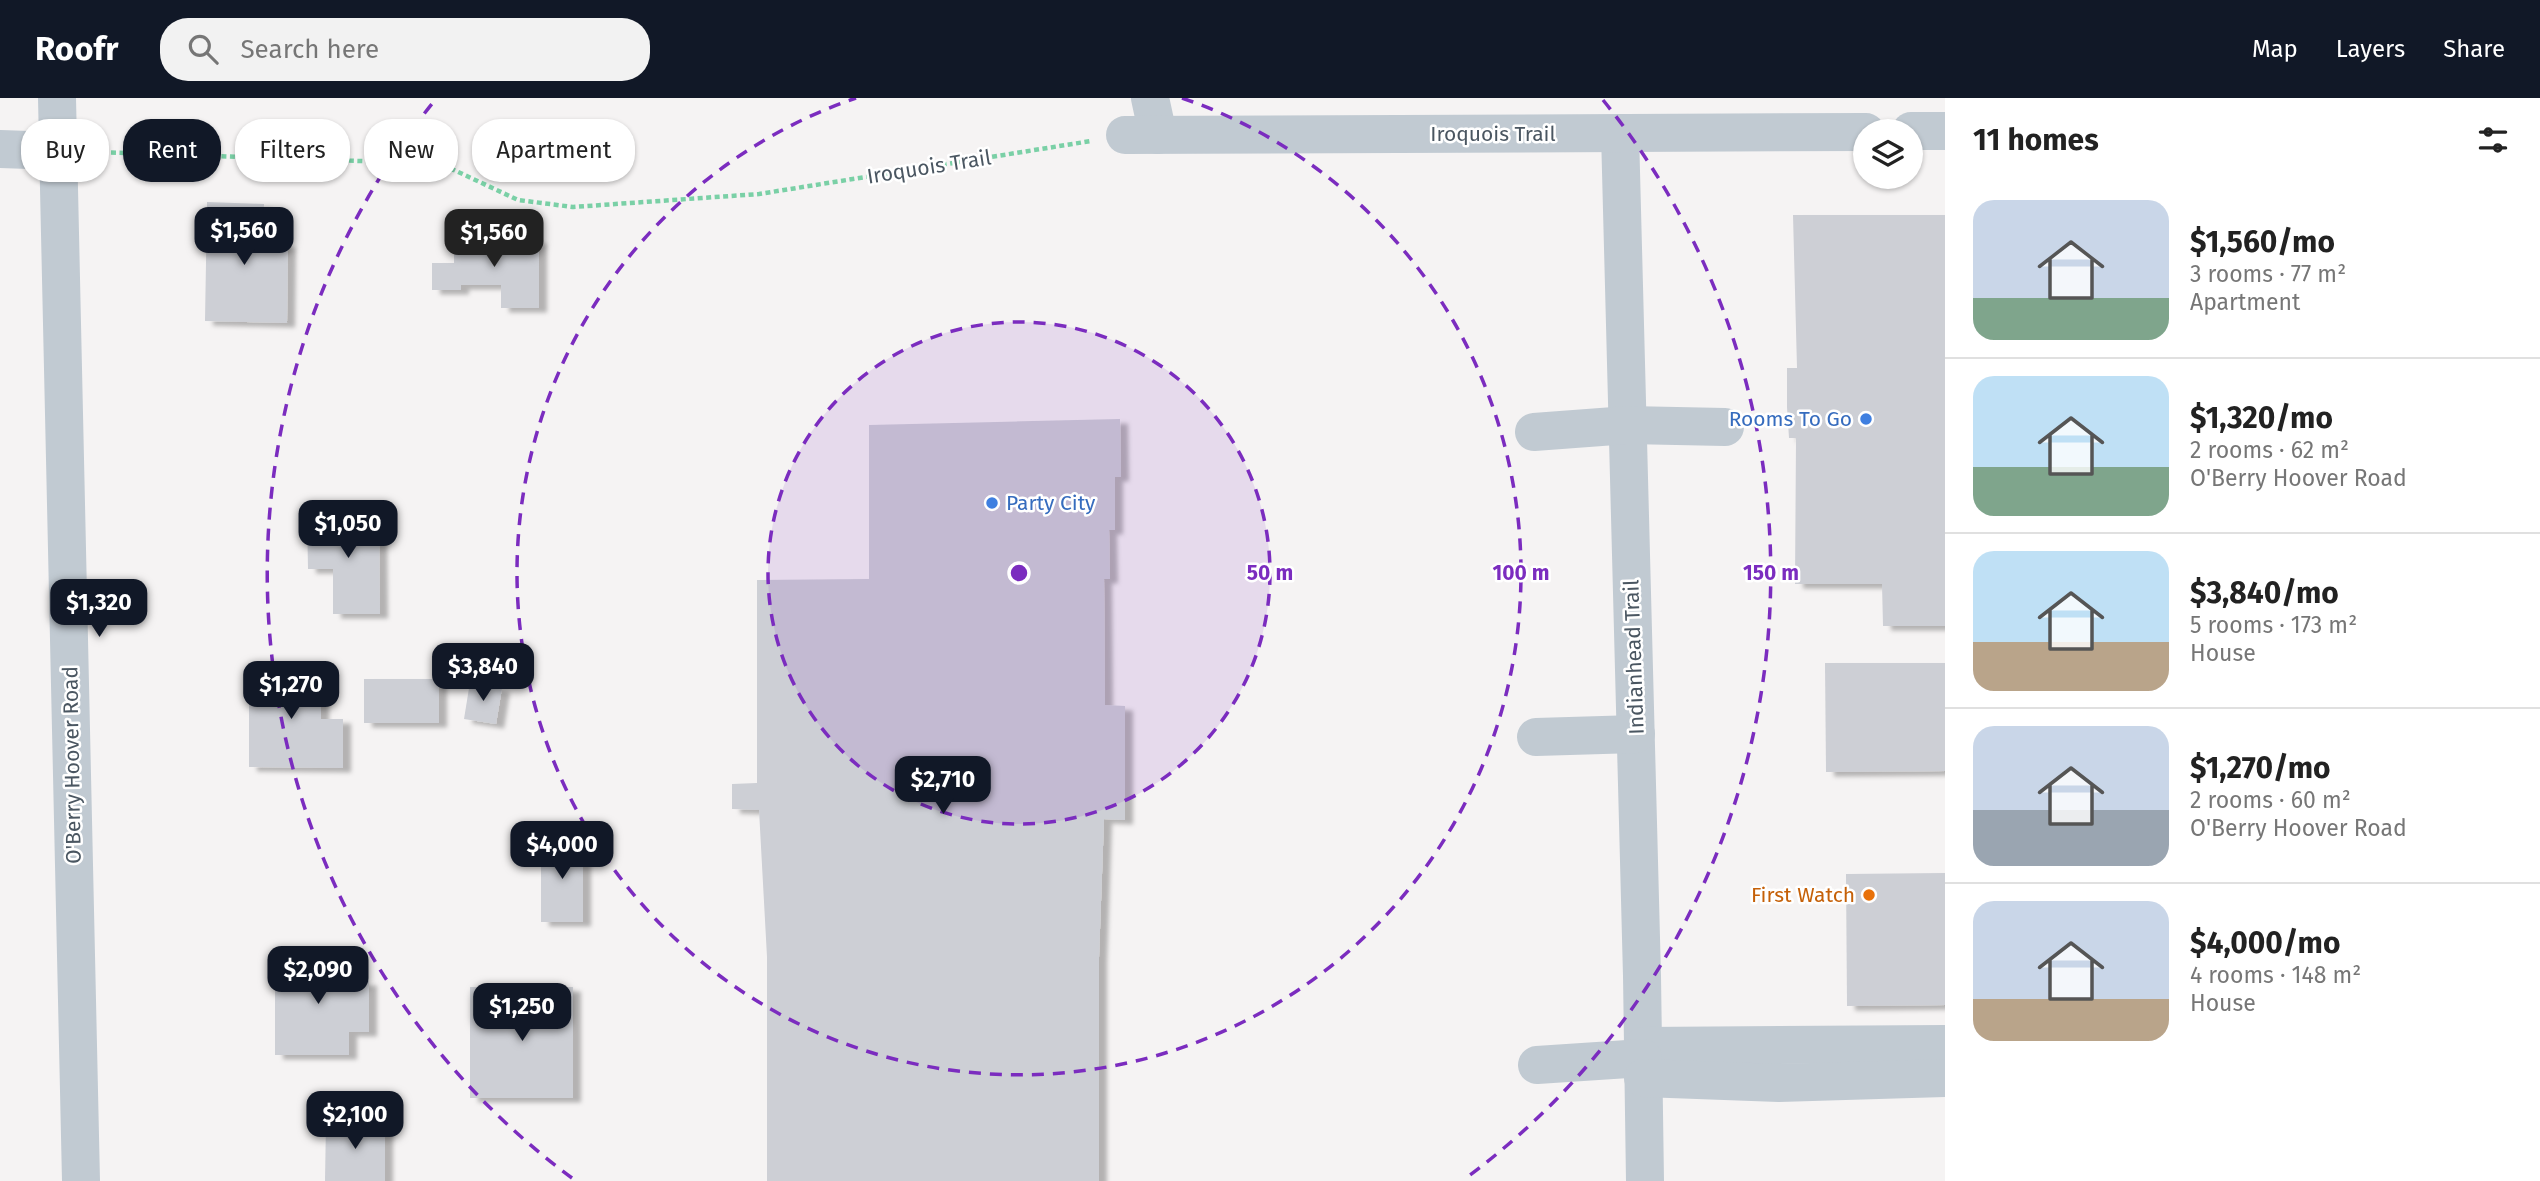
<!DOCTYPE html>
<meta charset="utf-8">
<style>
body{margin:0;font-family:"Fira Sans",sans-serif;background:#f2f2f2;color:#222;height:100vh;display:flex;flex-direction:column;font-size:26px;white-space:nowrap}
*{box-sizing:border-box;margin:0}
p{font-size:23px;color:#767676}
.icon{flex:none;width:38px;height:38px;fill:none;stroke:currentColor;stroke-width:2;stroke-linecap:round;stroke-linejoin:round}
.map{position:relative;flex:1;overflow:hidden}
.panel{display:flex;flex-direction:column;background:#fff;width:595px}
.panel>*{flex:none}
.banner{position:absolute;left:21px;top:21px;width:665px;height:63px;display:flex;gap:14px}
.buttons{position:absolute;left:1853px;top:21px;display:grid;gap:14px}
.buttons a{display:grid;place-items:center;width:70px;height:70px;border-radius:50%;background:#fff;box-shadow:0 2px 5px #0004;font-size:35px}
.price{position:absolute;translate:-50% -60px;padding:0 16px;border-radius:14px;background:#111827;color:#fff;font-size:23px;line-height:46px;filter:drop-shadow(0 2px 4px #0008)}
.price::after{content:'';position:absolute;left:50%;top:42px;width:21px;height:16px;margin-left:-10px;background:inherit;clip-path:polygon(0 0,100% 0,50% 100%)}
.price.active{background:#222;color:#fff}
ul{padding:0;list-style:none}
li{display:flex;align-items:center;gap:21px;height:175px;padding:0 28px}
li+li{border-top:2px solid #e0e0e0}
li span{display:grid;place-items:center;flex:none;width:196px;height:140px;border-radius:21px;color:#555}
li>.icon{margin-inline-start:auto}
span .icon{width:84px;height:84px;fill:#fffc;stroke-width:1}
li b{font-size:30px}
h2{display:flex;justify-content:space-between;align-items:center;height:84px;padding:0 28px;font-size:30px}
.chip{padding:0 24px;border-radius:28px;background:#fff;box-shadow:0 2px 5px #0004;font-size:24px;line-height:63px}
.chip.active{background:#111827;color:#fff}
header{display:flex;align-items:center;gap:42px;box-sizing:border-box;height:98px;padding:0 35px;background:#111827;color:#fff}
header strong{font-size:33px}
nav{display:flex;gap:38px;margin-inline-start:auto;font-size:24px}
.search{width:490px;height:63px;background:#f2f2f2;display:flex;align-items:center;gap:18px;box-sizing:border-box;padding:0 24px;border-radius:28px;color:#767676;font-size:26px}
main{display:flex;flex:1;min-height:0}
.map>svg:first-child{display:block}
.building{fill:#cdcfd5;filter:url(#shadow)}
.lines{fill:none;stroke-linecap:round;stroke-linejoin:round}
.path{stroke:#7ad0a6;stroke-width:4.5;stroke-dasharray:5 3.5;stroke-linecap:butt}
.minor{stroke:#c1cad2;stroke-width:38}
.ring{fill:none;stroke:#7b2cbf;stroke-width:3.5;stroke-dasharray:12 9}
.shop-dot{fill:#3f7fe0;stroke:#fff;stroke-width:2.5}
.food-dot{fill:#e8710a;stroke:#fff;stroke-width:2.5}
.labels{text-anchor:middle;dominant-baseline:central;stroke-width:5;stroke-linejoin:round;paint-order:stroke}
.street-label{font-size:21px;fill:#4a5661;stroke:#fff}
.shop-label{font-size:21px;fill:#366cbe;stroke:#fff;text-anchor:end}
.food-label{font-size:21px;fill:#c56008;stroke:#fff;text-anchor:end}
.centre{fill:#7b2cbf;stroke:#fff;stroke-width:3.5}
.ring-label{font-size:21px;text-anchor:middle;font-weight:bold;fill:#7b2cbf;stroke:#fff;stroke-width:5;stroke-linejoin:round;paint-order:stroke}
</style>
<header>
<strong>Roofr</strong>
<div class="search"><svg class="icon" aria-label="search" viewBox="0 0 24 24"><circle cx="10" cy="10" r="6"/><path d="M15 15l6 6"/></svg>Search here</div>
<nav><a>Map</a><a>Layers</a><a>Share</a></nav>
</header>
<main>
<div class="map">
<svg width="1945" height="1083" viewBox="0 0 1945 1083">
<defs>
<filter id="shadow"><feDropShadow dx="8" dy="4.5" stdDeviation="2" flood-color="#0004"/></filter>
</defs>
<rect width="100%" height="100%" fill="#f5f3f3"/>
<!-- building -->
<g class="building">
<path d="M207,104L264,106L263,144L288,145L287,225L205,223Z"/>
<path d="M1793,117H1945V528H1883L1882,486H1795L1796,340H1789L1787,309V270H1797Z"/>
<path d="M454,141H539V210H501V187H461V192H432V165H454Z"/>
<path d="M1120,321L1121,379H1115V432H1109L1110,481H1104L1105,607L1125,608V722L1104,721L1099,859V1083H767V859L759,712L732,711V686L757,685V482L869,481V327Z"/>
<path d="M307,418H379L380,516H333V471H308Z"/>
<path d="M1825,565H1945V673L1826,674Z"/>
<path d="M249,570H321V621H343V670L249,669Z"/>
<rect x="364" y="581" width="75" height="44"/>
<path d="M470,584L502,590L496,626L464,621Z"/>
<rect x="541" y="743" width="42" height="81"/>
<path d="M1945,775V907L1847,908L1846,776Z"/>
<path d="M275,859H348V883H369V934H349V957H275Z"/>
<rect x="470" y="889" width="103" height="111"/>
<path d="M385,1023V1083H325L326,1024Z"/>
</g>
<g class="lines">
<!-- path -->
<path class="path" d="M94,54L419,65L454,72L518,102L573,109L759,96L1091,43"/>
<!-- minor -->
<g class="minor">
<path d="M57,0L81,1083"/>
<path d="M1150,0L1158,37"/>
<path d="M1911,33H1945"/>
<path d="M1620,35L1642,878L1645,1083"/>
<path d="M1125,37L1866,34"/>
<path d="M0,51L58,53"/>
<path d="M1534,334L1628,327L1725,329"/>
<path d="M1536,639L1636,636"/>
<path d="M1643,948L1945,946"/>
<path d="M1537,967L1643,960"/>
<path d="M1643,980L1779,985L1945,980"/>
</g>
</g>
<!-- distance rings -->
<circle cx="1019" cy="475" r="251" fill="#7b2cbf" fill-opacity=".12"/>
<g class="ring">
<circle cx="1019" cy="475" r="251"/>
<path d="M1182 0A502 502 0 1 1 856 0"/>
<path d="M572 1080A752 752 0 0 1 435 2M1603 2A752 752 0 0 1 1466 1080"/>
</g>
<!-- markers -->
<g class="shop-dot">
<circle cx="1866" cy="321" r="7"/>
<circle cx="992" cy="405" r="7"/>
</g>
<circle class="food-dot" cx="1869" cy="797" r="7"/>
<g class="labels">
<!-- street labels -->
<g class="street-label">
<text x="1493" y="36">Iroquois Trail</text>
<text transform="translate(929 69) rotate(-9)">Iroquois Trail</text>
<text transform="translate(1634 559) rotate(-92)">Indianhead Trail</text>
<text transform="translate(72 667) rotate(-91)">O'Berry Hoover Road</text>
</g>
<!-- shop labels -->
<g class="shop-label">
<text x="1852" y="321">Rooms To Go</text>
<text x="1006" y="405" text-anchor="start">Party City</text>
</g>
<!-- food labels -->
<g class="food-label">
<text x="1855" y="797">First Watch</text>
</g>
</g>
<circle cx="1019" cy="475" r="10" class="centre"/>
<g class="ring-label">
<text x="1270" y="482">50 m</text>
<text x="1521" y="482">100 m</text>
<text x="1771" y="482">150 m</text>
</g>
</svg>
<div class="buttons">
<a><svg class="icon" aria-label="layers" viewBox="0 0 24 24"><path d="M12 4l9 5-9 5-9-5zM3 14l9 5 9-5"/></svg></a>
</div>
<b class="price" style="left:244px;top:169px">$1,560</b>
<b class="price active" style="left:494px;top:171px">$1,560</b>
<b class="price" style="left:348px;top:462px">$1,050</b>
<b class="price" style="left:99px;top:541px">$1,320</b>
<b class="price" style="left:483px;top:605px">$3,840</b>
<b class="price" style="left:291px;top:623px">$1,270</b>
<b class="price" style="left:943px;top:718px">$2,710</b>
<b class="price" style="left:562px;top:783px">$4,000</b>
<b class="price" style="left:318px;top:908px">$2,090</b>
<b class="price" style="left:522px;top:945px">$1,250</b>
<b class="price" style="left:355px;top:1053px">$2,100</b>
<div class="banner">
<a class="chip">Buy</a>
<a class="chip active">Rent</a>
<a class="chip">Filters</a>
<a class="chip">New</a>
<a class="chip">Apartment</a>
</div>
</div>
<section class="panel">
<h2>11 homes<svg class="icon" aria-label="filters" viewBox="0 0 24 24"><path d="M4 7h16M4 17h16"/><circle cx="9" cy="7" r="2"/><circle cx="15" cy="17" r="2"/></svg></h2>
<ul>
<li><span style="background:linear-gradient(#c9d6e8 70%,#7fa58c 0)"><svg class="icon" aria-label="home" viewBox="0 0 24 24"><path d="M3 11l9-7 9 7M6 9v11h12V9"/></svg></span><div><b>$1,560/mo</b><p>3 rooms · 77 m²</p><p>Apartment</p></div></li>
<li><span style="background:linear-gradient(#bfe0f5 65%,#7fa58c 0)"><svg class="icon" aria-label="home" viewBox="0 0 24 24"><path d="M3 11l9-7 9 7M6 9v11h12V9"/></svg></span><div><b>$1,320/mo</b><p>2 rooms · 62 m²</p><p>O'Berry Hoover Road</p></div></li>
<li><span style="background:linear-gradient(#bfe0f5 65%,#b9a48a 0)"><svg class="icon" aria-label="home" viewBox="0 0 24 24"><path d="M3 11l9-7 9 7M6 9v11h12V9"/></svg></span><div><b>$3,840/mo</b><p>5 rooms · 173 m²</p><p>House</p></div></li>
<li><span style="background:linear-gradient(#c9d6e8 60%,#9aa5b1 0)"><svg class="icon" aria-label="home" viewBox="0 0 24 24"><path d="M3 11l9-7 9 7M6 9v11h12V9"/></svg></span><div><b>$1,270/mo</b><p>2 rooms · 60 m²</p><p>O'Berry Hoover Road</p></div></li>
<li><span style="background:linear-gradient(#c9d6e8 70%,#b9a48a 0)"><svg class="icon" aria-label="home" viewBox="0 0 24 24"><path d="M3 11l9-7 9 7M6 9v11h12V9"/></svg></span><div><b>$4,000/mo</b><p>4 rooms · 148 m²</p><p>House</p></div></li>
</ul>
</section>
</main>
